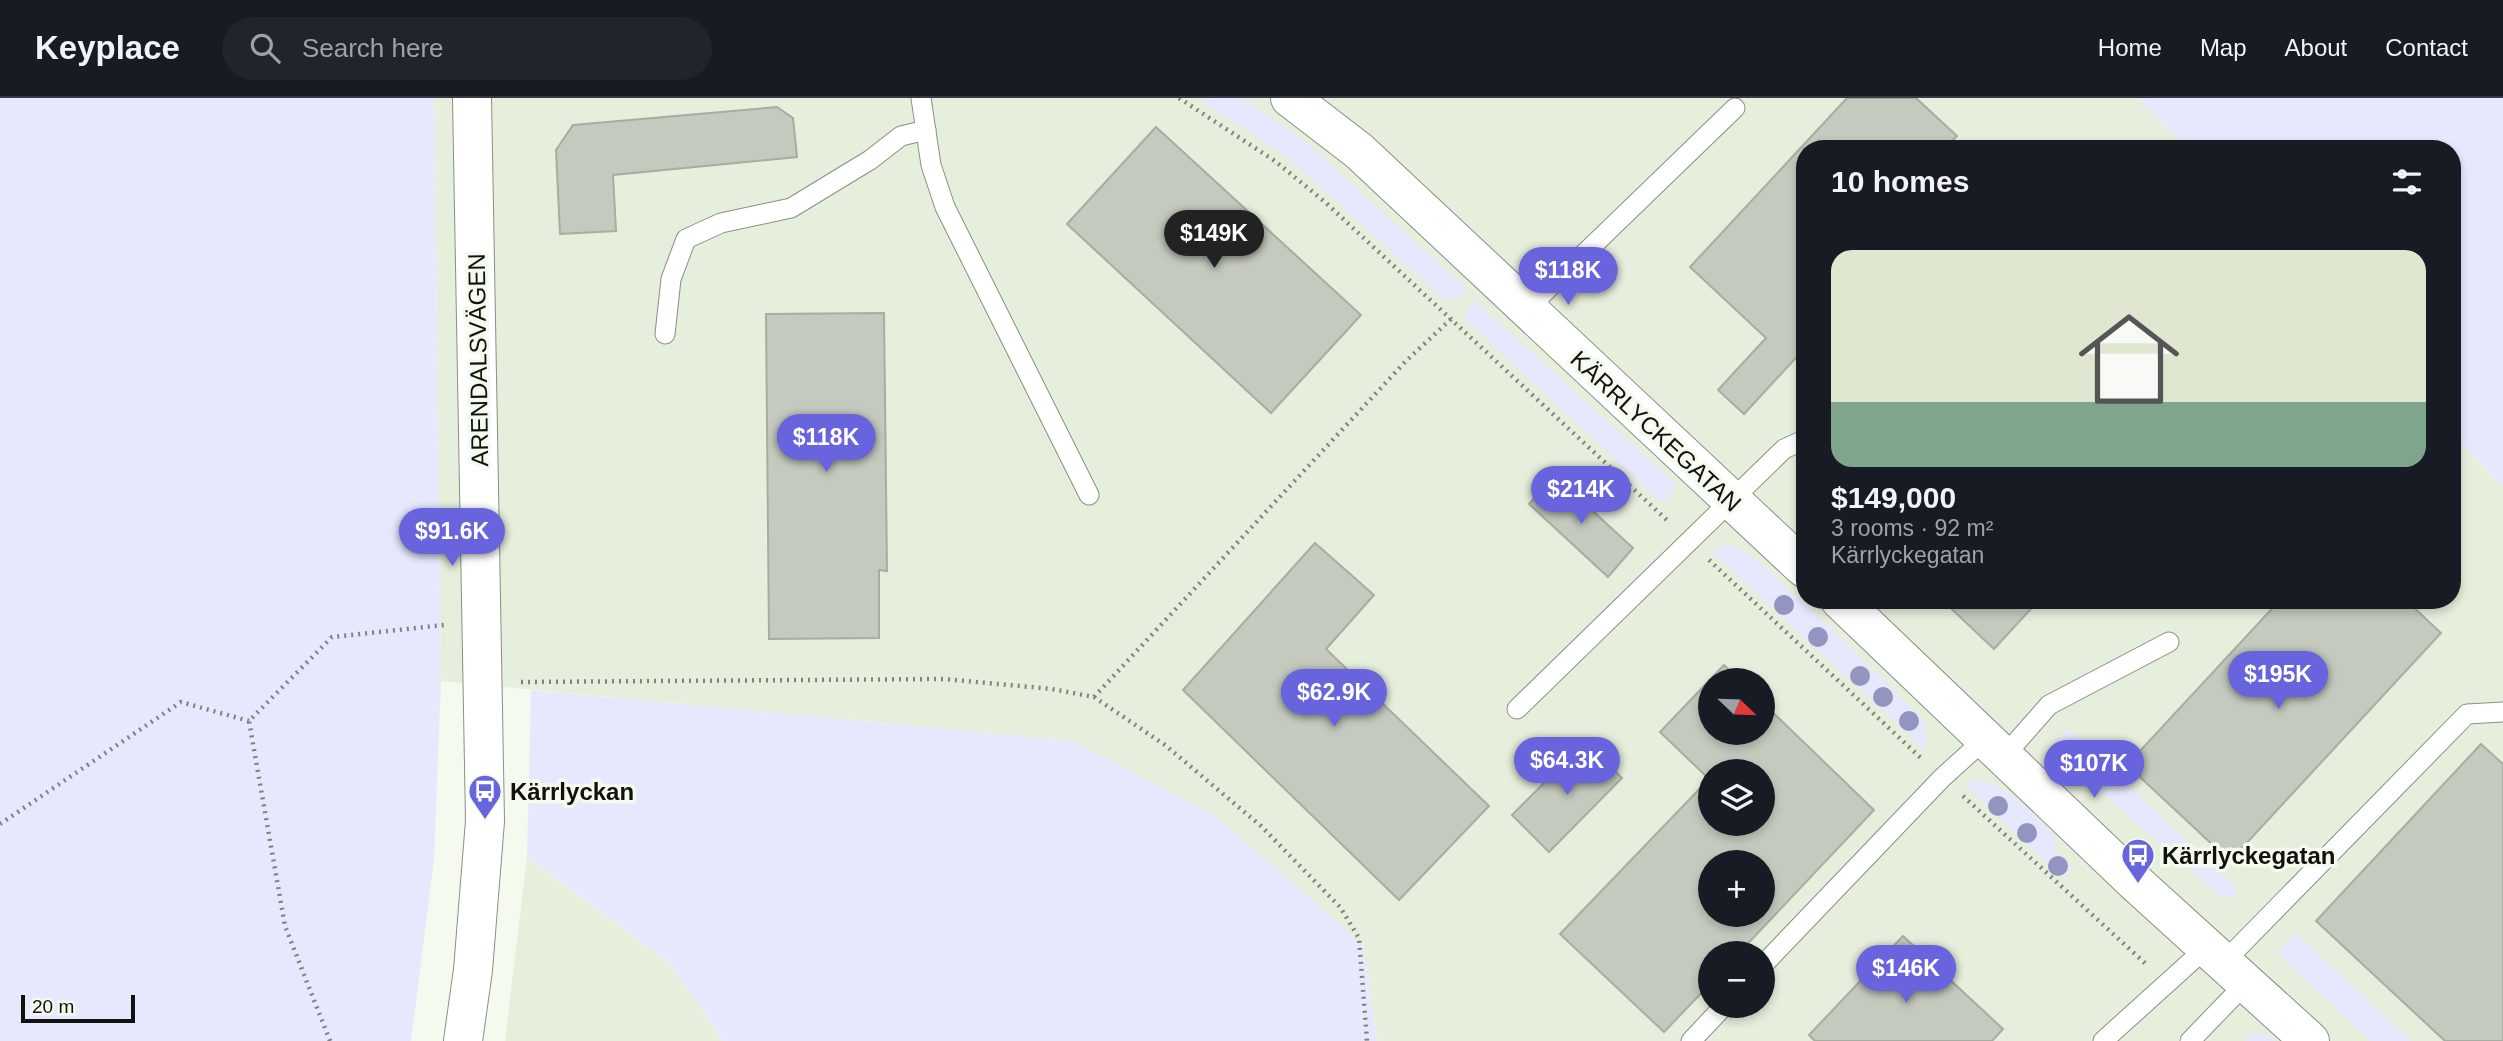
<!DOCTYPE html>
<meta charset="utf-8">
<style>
body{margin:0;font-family:Helvetica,sans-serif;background:#20242c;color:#f1f3f6;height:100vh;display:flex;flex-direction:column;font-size:26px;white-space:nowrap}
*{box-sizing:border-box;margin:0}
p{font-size:23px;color:#9ea1a6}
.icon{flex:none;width:38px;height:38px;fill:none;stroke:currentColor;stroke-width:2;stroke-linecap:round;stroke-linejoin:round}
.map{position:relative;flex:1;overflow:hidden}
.panel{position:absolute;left:1796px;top:42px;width:665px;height:469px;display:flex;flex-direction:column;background:#171b24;border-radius:28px;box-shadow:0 4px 10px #0003}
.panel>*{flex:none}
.needle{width:46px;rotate:113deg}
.fabs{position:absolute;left:1698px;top:570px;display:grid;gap:14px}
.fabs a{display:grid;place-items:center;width:77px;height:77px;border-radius:50%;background:#171b24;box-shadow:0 4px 10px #0003;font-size:35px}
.scale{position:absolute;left:21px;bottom:18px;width:114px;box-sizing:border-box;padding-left:7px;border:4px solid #10120e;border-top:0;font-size:19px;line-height:24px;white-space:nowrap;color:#10120e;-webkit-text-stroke:5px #f4faee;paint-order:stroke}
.price{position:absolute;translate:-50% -60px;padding:0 16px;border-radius:24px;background:#6864dd;color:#fff;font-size:23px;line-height:46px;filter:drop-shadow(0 2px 4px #0008)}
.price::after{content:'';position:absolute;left:50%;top:42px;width:21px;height:16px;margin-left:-10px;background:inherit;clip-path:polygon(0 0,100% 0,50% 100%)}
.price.active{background:#222;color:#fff}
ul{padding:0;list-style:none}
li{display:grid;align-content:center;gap:14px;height:371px;padding:0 35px}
li span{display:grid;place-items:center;height:217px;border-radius:21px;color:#555}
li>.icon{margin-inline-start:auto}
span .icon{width:126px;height:126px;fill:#fffc;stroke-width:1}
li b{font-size:30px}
h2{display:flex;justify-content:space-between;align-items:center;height:84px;padding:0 35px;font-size:30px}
header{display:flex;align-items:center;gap:42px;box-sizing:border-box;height:98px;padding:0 35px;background:#171b24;border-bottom:2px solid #363941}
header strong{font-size:33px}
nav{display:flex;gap:38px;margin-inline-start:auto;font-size:24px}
.search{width:490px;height:63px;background:#20242c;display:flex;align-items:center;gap:18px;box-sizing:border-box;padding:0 24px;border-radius:38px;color:#9ea1a6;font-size:26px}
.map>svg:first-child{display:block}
.built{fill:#e6eedc;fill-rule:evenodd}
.green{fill:#e6e8fd}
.building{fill:#c4cabe;stroke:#a7ada1;stroke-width:2;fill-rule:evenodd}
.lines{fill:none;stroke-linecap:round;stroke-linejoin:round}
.lane-casing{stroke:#8a8f84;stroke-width:21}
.street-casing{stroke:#8a8f84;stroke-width:40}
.secondary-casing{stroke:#8a8f84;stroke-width:40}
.path{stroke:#80847c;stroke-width:4.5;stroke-dasharray:2 5;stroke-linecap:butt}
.lane{stroke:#fff;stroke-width:19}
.street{stroke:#fff;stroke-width:38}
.secondary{stroke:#fff;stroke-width:38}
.tree{fill:#9394bf}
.labels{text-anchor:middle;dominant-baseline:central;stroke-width:7;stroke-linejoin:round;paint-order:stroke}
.street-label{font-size:24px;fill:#10120e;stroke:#f4faee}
.poi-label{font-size:24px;font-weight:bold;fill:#10120e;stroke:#f4faee;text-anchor:start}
</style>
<header>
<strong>Keyplace</strong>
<div class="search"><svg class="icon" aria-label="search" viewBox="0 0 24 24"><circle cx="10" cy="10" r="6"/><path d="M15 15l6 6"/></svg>Search here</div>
<nav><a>Home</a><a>Map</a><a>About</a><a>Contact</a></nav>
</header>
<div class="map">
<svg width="2503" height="943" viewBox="0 0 2503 943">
<rect width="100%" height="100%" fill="#f4faee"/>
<!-- built -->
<g class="built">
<path d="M434,0H2139L2187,51H1804V502H2452V334L2503,389V943H1377L1363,846L1073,643L441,583ZM1710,583H1762V635H1710ZM1710,674H1762V726H1710ZM1710,765H1762V817H1710ZM1710,856H1762V908H1710Z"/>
<path d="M527,759L669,864L723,943H505Z"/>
</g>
<!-- green -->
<g class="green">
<path d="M0,0H434L441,583L434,761L411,943H0Z"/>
<path d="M1197,0H1242L1297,37L1463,187L1464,193L1461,199L1445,202L1286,58Z"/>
<path d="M2139,0H2503V389L2452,334V51H2187Z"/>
<path d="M1475,203L1675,385L1673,394L1665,403H1660L1465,221V214Z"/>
<path d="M1730,447L1747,454L1832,531L1925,623L1926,653L1711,453Z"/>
<path d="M531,592L1073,643L1214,717L1363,846L1377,943H723L669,864L527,759Z"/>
<path d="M2068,630L2237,790L2236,798L2222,799L2098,692L2080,665L2058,643Z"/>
<path d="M1974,683C2007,682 2037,720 2058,743L2052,751L2071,768V773L2063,780L1963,685Z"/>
<path d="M2295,834L2411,943H2371L2278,856Z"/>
<path d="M2264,935L2275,943H2246L2247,936Z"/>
</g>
<!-- building -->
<g class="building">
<path d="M1847,0H1916L1957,38L1944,51H1804V251L1744,316L1718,292L1766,240L1690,169Z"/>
<path d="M777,9L793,20L797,59L613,77L616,133L560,136L556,52L573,27Z"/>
<path d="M1156,29L1361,217L1271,315L1067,126Z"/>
<path d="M884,215L887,473L879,472V540L769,541L766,216Z"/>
<path d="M1555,378L1633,450L1608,479L1529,406Z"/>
<path d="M1315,445L1374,497L1326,551L1489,708L1399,802L1183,592Z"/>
<path d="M1942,502H2039L1994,551Z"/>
<path d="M2280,502H2406L2441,535L2230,763L2127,667Z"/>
<path d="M1724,567L1740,583H1710V635H1762V604L1874,712L1738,856H1710V886L1664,934L1560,836L1709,681L1660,634ZM1710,674H1762V726H1710ZM1710,765H1762V817H1710Z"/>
<path d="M1585,644L1622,680L1549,754L1512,717Z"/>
<path d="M2481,646L2503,666V943H2445L2316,823Z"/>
<path d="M1903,838L2003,931L1992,943H1815L1809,937Z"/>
</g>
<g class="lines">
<defs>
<g id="lane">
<path d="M921,0L931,67L945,109L1089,397"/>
<path d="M1527,211L1735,10"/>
<path d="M665,236L671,181L686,141L721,125L791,110L870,62L901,38L926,32"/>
<path d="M1517,611L1784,351L1804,342"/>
<path d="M2005,657L2049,607L2169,544"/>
<path d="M2223,865L2467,616L2503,614"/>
<path d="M1762,868L1942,680L1986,640"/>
<path d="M1691,943L1724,908"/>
<path d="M2103,943L2206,850"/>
<path d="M2190,943L2246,885"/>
</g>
<path id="street" d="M463,943L473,872L485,723L472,0"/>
<g id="secondary">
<path d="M1290,0L1359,53L1804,470"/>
<path d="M1840,502L2138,787L2310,943"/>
</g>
</defs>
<!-- lane casing -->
<use href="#lane" class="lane-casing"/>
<!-- street casing -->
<use href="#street" class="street-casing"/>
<!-- secondary casing -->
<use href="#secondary" class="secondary-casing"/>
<!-- path -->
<g class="path">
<path d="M1179,0L1275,63L1325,104L1669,424"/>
<path d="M1709,462L1922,661"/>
<path d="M521,584L944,581L1052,591L1094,599L1165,647L1261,728L1340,809L1359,840L1367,943"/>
<path d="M1094,599L1405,264L1451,221"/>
<path d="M1963,698L2147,867"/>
<path d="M0,726L181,604L249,623"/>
<path d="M330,943L285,828L249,623L332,539L444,527"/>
</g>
<!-- lane -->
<use href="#lane" class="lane"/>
<!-- street -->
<use href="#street" class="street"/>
<!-- secondary -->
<use href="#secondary" class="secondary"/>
</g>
<!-- trees -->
<g class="tree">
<circle cx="1784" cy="507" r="10"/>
<circle cx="1818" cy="539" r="10"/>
<circle cx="1860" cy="578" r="10"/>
<circle cx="1883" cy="599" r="10"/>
<circle cx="1909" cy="623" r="10"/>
<circle cx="1998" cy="708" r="10"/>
<circle cx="2027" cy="735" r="10"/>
<circle cx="2058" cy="768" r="10"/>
</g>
<!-- icons -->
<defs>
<symbol id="bus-pin" viewBox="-11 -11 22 30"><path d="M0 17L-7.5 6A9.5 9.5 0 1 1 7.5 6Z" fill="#6864dd" stroke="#f4faee"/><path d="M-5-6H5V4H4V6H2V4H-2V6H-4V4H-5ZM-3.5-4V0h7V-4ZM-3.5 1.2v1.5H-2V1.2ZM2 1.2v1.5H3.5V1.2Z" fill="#fff"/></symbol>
</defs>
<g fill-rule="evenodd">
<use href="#bus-pin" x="466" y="674" width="38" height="52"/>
<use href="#bus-pin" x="2119" y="738" width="38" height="52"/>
</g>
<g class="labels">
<!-- street labels -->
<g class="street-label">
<text transform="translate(478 262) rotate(-91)">ARENDALSVÄGEN</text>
<text transform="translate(1656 333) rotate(43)">KÄRRLYCKEGATAN</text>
</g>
<!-- poi labels -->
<g class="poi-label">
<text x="510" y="693">Kärrlyckan</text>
<text x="2162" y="757">Kärrlyckegatan</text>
</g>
</g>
</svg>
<div class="fabs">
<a><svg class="needle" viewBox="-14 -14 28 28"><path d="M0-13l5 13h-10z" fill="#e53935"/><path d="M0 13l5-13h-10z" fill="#9ea1a6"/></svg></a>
<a><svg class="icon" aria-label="layers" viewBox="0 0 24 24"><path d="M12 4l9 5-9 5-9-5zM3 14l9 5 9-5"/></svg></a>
<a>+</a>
<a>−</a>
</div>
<div class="scale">20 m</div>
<b class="price active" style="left:1214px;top:172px">$149K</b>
<b class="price" style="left:1568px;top:209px">$118K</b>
<b class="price" style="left:826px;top:376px">$118K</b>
<b class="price" style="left:1581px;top:428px">$214K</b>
<b class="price" style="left:452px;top:470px">$91.6K</b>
<b class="price" style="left:2278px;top:613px">$195K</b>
<b class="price" style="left:1334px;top:631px">$62.9K</b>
<b class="price" style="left:1567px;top:699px">$64.3K</b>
<b class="price" style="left:2094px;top:702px">$107K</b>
<b class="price" style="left:1906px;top:907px">$146K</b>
<section class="panel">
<h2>10 homes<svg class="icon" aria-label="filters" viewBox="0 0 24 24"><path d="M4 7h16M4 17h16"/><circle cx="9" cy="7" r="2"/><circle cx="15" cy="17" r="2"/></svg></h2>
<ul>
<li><span style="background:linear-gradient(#dfe7d0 70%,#7fa58c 0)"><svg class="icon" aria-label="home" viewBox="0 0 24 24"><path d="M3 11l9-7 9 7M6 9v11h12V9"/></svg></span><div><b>$149,000</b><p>3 rooms · 92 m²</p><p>Kärrlyckegatan</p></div></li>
</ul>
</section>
</div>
